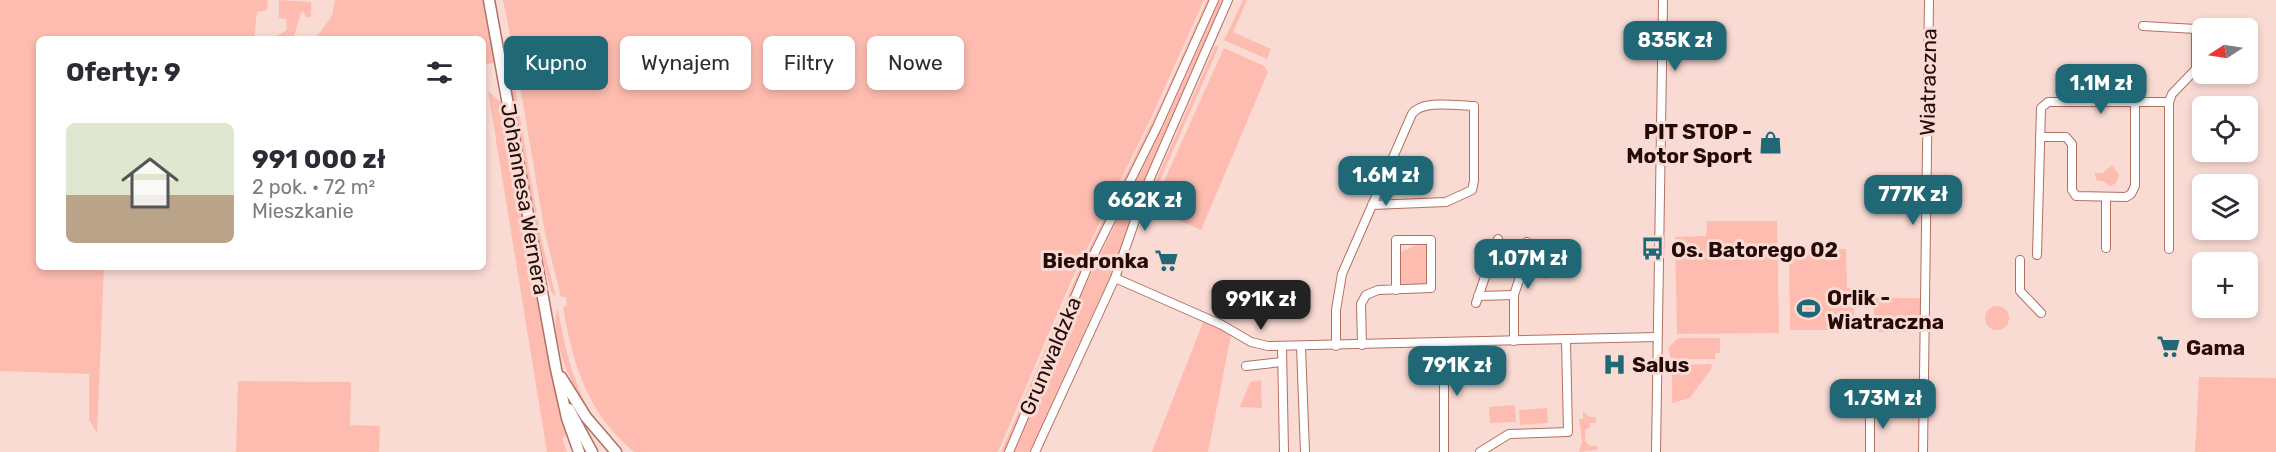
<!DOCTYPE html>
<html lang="pl">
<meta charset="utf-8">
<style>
body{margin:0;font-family:Rubik,sans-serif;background:#f7f7f7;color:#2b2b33;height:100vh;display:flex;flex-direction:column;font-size:22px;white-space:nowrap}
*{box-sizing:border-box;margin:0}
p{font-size:20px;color:#7c7c81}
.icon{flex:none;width:33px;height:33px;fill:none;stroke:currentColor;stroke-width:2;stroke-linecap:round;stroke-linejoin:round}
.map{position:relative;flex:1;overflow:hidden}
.panel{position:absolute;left:36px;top:36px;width:450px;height:234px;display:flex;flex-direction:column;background:#fff;border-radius:9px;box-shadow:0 3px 9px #0003}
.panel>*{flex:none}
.hud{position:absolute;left:504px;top:36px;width:570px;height:54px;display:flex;gap:12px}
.needle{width:39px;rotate:258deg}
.fabs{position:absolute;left:2192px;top:18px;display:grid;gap:12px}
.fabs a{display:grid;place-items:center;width:66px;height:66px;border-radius:9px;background:#fff;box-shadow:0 3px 9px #0003;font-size:30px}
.price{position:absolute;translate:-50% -51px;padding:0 14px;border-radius:12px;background:#206875;color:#fff;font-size:20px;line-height:39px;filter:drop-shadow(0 2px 3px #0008)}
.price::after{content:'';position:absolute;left:50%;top:36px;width:18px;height:14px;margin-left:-9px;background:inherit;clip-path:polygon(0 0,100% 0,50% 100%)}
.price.on{background:#222;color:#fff}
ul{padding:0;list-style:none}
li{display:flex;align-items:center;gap:18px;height:150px;padding:0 30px}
li span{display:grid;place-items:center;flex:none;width:168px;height:120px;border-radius:9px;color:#555}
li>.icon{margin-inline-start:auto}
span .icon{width:72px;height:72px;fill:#fffc;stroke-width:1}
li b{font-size:26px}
h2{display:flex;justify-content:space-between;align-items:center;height:72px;padding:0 30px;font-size:26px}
.chip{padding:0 21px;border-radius:9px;background:#fff;box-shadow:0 3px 9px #0003;font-size:21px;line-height:54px}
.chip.on{background:#206875;color:#fff}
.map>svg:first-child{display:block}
.green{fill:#fdbcaf}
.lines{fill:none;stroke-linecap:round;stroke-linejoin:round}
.minor-casing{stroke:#b27062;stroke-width:10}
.major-casing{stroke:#b27062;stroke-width:13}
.minor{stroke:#fff;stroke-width:8}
.major{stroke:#fff;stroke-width:10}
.labels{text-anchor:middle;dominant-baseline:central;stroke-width:6;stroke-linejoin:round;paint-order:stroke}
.street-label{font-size:21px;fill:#240b07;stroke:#fadbd4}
.poi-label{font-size:21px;font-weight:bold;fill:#240b07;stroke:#fadbd4;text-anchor:start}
</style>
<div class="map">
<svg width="2276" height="452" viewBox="0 0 2276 452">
<rect width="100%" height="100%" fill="#fadbd4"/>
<!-- green -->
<g class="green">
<path d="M0,0H268L267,10L257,12L254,39H39V267H104L97,433L89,420V374L0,371Z"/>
<path d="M279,0L311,2V17H306L303,11L301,13L293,39H272L287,30L286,19L279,18Z"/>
<path d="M335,0H484L496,63L483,64V39H315L332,16Z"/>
<path d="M503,0H1204L1151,118L1072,279L998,452H634C587,413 573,364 563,307L567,305L566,297H561L545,233L517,68L528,66L526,58L515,59Z"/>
<path d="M1207,0H1209L1161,108L1077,280L1004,452H1001L1083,261L1162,101Z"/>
<path d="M1219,0H1224L1114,268L1030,452H1013L1078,301L1168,115Z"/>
<path d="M1243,0H1247L1233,32L1271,49L1267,59L1224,40Z"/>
<path d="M1215,46H1219L1146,212L1153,187Z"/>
<path d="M1224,48L1264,66L1268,72L1201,230L1152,208Z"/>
<path d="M512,71L541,238L556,297L551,291L537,239L509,80Z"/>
<path d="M488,91L504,105L550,368L569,434L562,438L567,452H547Z"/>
<path d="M2112,165L2119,175L2116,183L2110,186L2103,181H2097L2094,173H2103Z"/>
<path d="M1707,221H1777L1779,333L1677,334L1675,237L1706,236Z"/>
<path d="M1422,243L1429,249L1427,283L1400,287L1398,253Z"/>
<path d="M1549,249H1559L1565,263L1548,279H1544L1535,268L1536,261Z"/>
<path d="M1789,249H1846L1847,288H1854V330H1790Z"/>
<rect x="1874" y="298" width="46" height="34"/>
<circle cx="1997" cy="318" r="12"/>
<path d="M558,309C565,349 573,385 595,419L592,421C579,399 546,335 558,309Z"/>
<path d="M1204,320L1231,335L1208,452H1152Z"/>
<path d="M1678,338H1720V353H1715V359H1671L1668,348Z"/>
<path d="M1712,364L1711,369L1690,398L1672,403V365Z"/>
<path d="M2199,377L2276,378V452H2195Z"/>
<path d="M1261,380L1262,408L1240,407L1250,382Z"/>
<path d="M238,381L351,382L350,425L380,426L379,452H236Z"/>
<path d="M1515,405L1516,422L1490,423L1489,407Z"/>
<path d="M1547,408L1548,423L1520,425L1519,410Z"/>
<path d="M1583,411L1589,417H1596V423H1590V427L1585,430V441L1590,446H1597V450L1579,452L1582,441L1579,419H1583Z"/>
</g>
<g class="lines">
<defs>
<g id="minor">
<path d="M2143,26L2196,29V69L2172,94L2169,102"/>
<path d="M2040,137H2066L2072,144V190L2076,196L2126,197L2131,194L2135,186V102"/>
<path d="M2106,248V198"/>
<path d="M2037,255L2041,108L2048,102H2169V249"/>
<path d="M2020,260V291L2041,313"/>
<path d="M1115,278L1222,325L1251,342L1268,346L1657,337"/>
<path d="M1478,296L1514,295"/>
<path d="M1476,303L1498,239"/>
<path d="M1514,341V295L1526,259L1527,242"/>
<path d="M1444,343V452"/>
<path d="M1362,345L1361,304L1366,295L1378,290L1431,288V240H1396V290"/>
<path d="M1336,346V310L1342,274L1412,114C1422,99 1458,106 1474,106V181L1472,190L1446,202L1372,205"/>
<path d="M1282,347L1284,452"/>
<path d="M1301,347L1305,452"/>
<path d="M1246,366L1282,362"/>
<path d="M1870,408V452"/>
<path d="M1009,452L1089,264L1157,127L1214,0"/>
<path d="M1035,452L1115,278L1148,183L1228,0"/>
<path d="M1480,452L1509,434L1568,432L1566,340"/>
<path d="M1656,452L1663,0"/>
<path d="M1923,452L1929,0"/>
</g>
<g id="major">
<path d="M489,0L556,369L567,418L579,452"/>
<path d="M561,377L586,417L616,452"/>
<path d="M569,409L592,452"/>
</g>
</defs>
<!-- minor casing -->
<use href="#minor" class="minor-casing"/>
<!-- major casing -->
<use href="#major" class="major-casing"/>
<!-- minor -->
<use href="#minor" class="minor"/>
<!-- major -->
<use href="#major" class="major"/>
</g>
<!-- icons -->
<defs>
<symbol id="shop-bare" viewBox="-9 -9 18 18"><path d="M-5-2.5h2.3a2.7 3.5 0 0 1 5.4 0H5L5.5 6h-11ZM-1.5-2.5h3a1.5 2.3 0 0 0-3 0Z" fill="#206875" stroke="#fadbd4" stroke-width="2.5" paint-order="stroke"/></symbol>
<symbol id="bus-bare" viewBox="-9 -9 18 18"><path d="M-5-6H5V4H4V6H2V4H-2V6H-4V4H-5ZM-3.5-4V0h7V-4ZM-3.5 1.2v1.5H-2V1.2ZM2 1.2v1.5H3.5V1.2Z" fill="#206875" stroke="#fadbd4" stroke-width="2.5" paint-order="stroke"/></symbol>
<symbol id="supermarket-bare" viewBox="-9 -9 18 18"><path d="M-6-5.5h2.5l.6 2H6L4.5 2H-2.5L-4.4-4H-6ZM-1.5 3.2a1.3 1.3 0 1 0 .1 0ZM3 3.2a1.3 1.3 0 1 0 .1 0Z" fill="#206875" stroke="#fadbd4" stroke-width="2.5" paint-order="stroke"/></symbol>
<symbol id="stadium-bare" viewBox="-9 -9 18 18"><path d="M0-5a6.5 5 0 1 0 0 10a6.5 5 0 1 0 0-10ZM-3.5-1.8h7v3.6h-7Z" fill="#206875" stroke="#fadbd4" stroke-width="2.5" paint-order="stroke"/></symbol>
<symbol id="hospital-bare" viewBox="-9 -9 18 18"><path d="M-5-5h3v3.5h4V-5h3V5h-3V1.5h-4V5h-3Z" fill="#206875" stroke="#fadbd4" stroke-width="2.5" paint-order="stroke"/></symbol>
</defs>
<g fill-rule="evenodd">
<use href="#shop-bare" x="1754" y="126" width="33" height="33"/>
<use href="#bus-bare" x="1636" y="232" width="33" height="33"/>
<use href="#supermarket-bare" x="1150" y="244" width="33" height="33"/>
<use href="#stadium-bare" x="1792" y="292" width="33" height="33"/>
<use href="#supermarket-bare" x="2152" y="330" width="33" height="33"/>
<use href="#hospital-bare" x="1598" y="348" width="33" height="33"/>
</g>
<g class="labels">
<!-- street labels -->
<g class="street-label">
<text transform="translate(1928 82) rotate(-89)">Wiatraczna</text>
<text transform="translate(525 199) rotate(80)">Johannesa Wernera</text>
<text transform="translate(1050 356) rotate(-67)">Grunwaldzka</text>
</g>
<!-- poi labels -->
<g class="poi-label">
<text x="1752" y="131" text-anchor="end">PIT STOP -<tspan x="1752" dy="24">Motor Sport</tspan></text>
<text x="1671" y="249">Os. Batorego 02</text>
<text x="1149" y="260" text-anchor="end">Biedronka</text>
<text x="1827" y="297">Orlik -<tspan x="1827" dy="24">Wiatraczna</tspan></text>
<text x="2186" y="347">Gama</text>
<text x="1632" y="364">Salus</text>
</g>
</g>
</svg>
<div class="fabs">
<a><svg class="needle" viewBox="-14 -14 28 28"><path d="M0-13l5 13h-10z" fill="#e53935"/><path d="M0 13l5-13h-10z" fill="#7c7c81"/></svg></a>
<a><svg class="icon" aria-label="locate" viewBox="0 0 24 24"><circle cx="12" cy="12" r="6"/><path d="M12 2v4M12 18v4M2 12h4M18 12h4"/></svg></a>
<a><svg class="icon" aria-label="layers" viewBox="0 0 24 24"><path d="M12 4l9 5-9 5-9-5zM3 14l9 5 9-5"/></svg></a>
<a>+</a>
</div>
<b class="price" style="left:1675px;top:72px">835K zł</b>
<b class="price" style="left:2101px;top:115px">1.1M zł</b>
<b class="price" style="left:1386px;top:207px">1.6M zł</b>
<b class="price" style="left:1913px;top:226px">777K zł</b>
<b class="price" style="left:1145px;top:232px">662K zł</b>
<b class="price" style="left:1528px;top:290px">1.07M zł</b>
<b class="price on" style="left:1261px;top:331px">991K zł</b>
<b class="price" style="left:1457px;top:397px">791K zł</b>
<b class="price" style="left:1883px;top:430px">1.73M zł</b>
<div class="hud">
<a class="chip on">Kupno</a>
<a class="chip">Wynajem</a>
<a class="chip">Filtry</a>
<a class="chip">Nowe</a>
</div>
<section class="panel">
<h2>Oferty: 9<svg class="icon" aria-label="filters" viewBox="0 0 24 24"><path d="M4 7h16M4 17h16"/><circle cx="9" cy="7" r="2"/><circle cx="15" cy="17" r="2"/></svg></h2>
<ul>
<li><span style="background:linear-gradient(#dfe7d0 60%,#b9a48a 0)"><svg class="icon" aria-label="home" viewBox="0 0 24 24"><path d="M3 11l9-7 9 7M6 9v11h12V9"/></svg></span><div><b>991 000 zł</b><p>2 pok. · 72 m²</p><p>Mieszkanie</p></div></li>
</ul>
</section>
</div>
